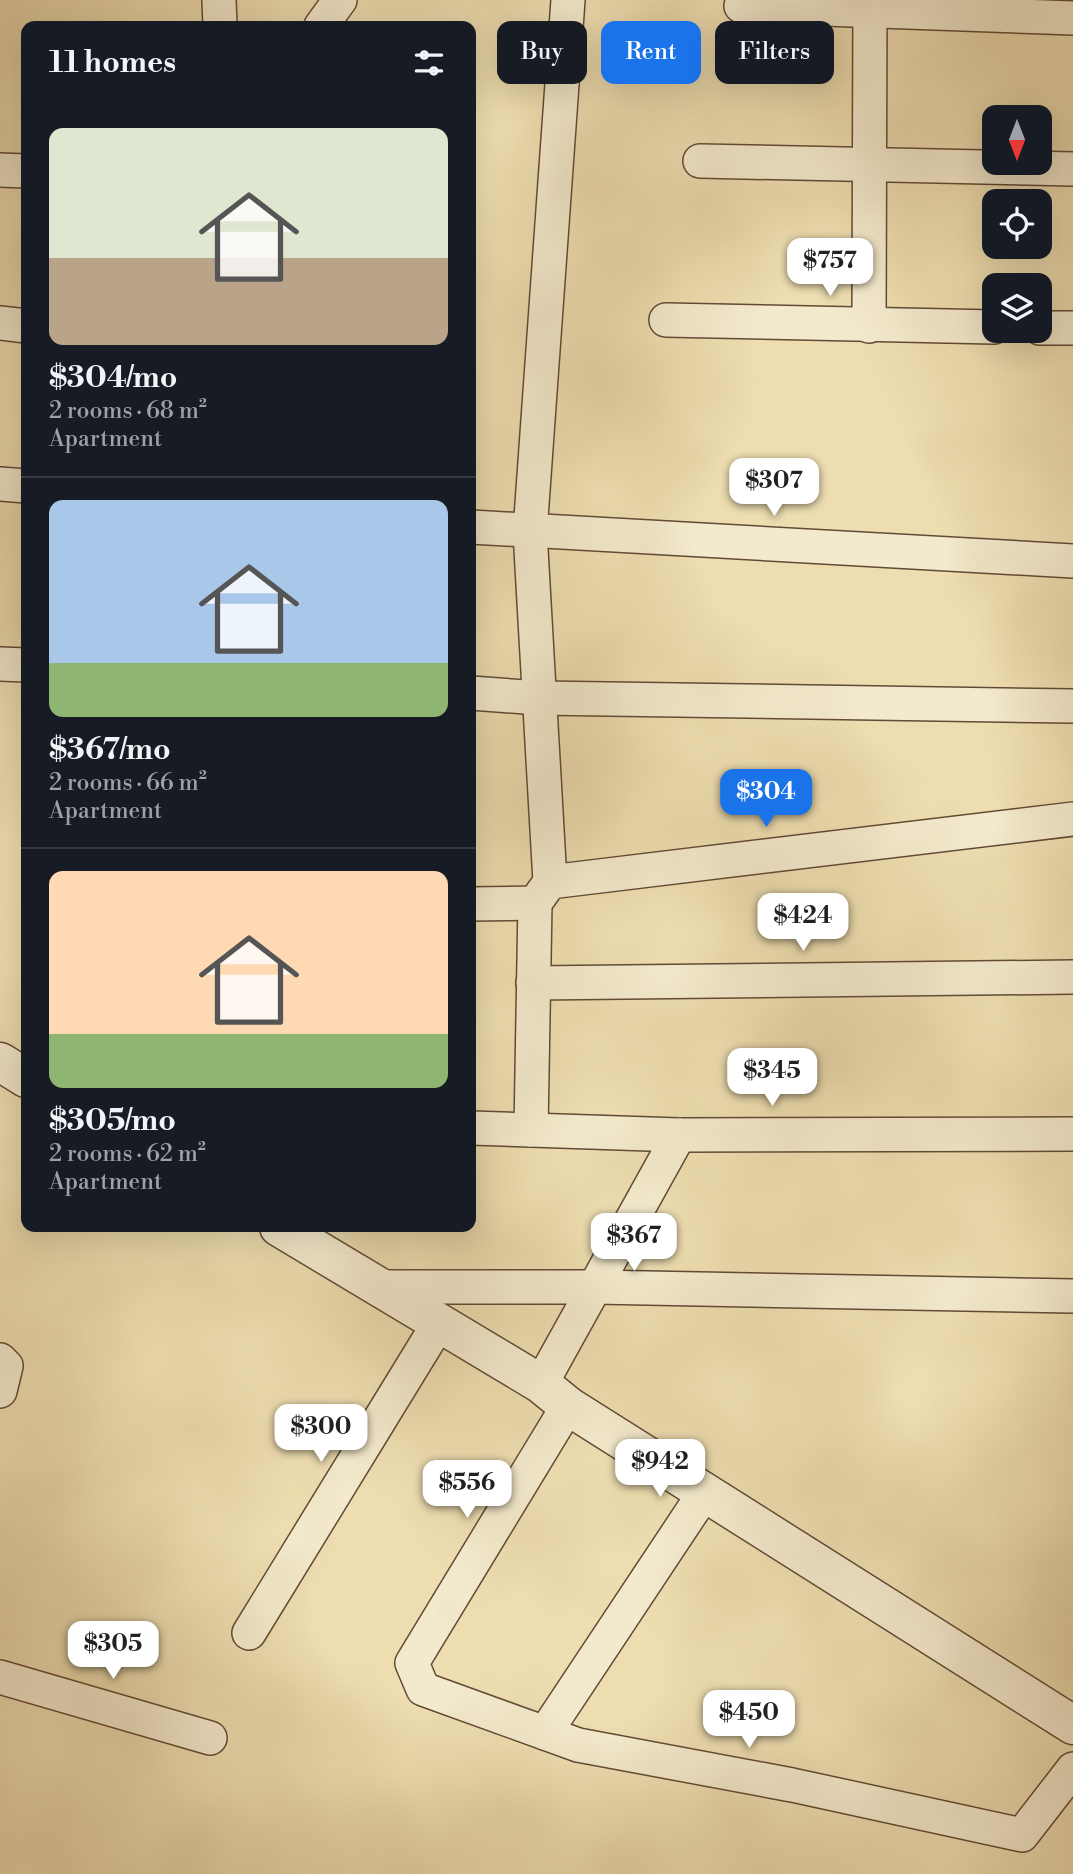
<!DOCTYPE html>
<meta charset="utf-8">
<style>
body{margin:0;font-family:"Libre Bodoni",serif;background:#242831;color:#f1f3f6;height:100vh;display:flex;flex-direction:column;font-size:26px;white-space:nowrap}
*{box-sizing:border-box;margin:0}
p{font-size:23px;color:#9ea1a6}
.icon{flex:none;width:38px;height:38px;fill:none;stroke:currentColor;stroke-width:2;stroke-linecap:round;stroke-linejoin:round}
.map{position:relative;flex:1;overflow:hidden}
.panel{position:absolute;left:21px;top:21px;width:455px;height:1211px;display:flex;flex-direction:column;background:#171b24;border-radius:14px;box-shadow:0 7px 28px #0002}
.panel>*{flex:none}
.guide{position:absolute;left:497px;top:21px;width:471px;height:63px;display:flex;gap:14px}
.needle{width:46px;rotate:180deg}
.buttons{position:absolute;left:982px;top:105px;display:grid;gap:14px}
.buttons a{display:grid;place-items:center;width:70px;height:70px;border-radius:14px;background:#171b24;box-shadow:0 7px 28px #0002;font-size:35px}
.price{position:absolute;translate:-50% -60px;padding:0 16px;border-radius:14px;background:#fff;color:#222;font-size:23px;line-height:46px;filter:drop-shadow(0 2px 4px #0008)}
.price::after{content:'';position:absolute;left:50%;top:42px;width:21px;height:16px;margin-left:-10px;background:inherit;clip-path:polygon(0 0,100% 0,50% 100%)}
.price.current{background:#1a73e8;color:#fff}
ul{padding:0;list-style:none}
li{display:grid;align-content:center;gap:14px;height:371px;padding:0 28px}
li+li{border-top:2px solid #363941}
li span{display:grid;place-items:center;height:217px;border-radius:14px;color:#555}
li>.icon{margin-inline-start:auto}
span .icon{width:126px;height:126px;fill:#fffc;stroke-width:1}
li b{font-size:30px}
h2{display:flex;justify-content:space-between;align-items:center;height:84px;padding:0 28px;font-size:30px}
.chip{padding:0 24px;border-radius:14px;background:#171b24;box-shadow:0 7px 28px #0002;font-size:24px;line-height:63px}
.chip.current{background:#1a73e8;color:#fff}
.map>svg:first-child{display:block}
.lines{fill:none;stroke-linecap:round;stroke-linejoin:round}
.minor-casing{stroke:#624a35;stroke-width:36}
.tertiary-casing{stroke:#624a35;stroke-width:41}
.minor{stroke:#f3e9cc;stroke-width:33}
.tertiary{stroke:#f3e9cc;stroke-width:38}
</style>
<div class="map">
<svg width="1073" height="1874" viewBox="0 0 1073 1874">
<rect width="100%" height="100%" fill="#edddb0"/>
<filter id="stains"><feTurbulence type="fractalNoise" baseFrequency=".00286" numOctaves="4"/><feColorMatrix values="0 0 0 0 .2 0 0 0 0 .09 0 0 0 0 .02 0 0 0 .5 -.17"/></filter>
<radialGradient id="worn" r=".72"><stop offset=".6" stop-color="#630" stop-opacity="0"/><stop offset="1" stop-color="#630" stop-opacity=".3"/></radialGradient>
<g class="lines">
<defs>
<g id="minor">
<path d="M219,0L220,26"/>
<path d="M741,6L1073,18"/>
<path d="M321,26L340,0"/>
<path d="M700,161L1073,169"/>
<path d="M0,170L26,171"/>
<path d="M666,320L994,327"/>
<path d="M0,323L26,326"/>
<path d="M869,326L870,0"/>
<path d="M1040,328H1073"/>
<path d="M0,484L26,486"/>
<path d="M471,527L1073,561"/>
<path d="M0,664L26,665"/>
<path d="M471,693L539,698L1073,706"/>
<path d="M550,882L530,532L568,0"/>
<path d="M471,904L535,903L550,882L1073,819"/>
<path d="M533,983L1073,977"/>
<path d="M471,1128L679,1135L1073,1134"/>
<path d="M531,1130L535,903"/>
<path d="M378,1287H595L1073,1296"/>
<path d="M0,1360L6,1366L0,1391"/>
<path d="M541,1384L679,1135"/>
<path d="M568,1406L412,1663L423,1689L578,1745L792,1785L1022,1835L1073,1769"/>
<path d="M249,1633L439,1323"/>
<path d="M0,1677L210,1738"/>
<path d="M545,1733L705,1492"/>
</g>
<g id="tertiary">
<path d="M0,1062L26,1078"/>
<path d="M279,1227L541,1384L568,1406L1073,1725"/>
</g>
</defs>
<!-- minor casing -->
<use href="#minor" class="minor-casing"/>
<!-- tertiary casing -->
<use href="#tertiary" class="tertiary-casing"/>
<!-- minor -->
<use href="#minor" class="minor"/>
<!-- tertiary -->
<use href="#tertiary" class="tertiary"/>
</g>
<rect width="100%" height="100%" filter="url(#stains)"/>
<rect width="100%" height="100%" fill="url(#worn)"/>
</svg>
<div class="buttons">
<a><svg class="needle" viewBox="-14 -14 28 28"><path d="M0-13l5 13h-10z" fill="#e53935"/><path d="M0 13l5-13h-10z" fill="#9ea1a6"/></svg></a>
<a><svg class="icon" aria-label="locate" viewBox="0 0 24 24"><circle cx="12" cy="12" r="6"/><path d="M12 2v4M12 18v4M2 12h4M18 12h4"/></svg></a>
<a><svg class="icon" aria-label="layers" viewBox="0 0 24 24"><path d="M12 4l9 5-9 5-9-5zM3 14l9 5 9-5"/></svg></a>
</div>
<b class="price" style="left:830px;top:298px">$757</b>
<b class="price" style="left:774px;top:518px">$307</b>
<b class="price current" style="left:766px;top:829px">$304</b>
<b class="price" style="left:803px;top:953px">$424</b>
<b class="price" style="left:772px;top:1108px">$345</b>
<b class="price" style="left:634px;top:1273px">$367</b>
<b class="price" style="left:321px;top:1464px">$300</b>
<b class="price" style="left:660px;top:1499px">$942</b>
<b class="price" style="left:467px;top:1520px">$556</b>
<b class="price" style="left:113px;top:1681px">$305</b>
<b class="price" style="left:749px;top:1750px">$450</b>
<div class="guide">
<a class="chip">Buy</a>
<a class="chip current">Rent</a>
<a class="chip">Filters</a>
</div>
<section class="panel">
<h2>11 homes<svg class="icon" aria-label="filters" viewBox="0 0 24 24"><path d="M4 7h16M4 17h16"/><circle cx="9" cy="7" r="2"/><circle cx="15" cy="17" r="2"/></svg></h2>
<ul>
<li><span style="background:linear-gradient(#dfe7d0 60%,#b9a48a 0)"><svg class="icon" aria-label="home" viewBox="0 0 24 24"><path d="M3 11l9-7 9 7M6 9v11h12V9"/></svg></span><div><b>$304/mo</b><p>2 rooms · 68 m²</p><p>Apartment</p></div></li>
<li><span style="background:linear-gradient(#a9c7e8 75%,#8fb573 0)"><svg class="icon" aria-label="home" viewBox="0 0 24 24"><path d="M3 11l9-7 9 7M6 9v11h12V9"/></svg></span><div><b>$367/mo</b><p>2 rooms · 66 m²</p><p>Apartment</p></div></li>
<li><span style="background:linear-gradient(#ffd9b3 75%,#8fb573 0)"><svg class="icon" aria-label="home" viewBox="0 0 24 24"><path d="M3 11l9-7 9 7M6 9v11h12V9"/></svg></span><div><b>$305/mo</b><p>2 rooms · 62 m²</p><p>Apartment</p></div></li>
</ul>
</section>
</div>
